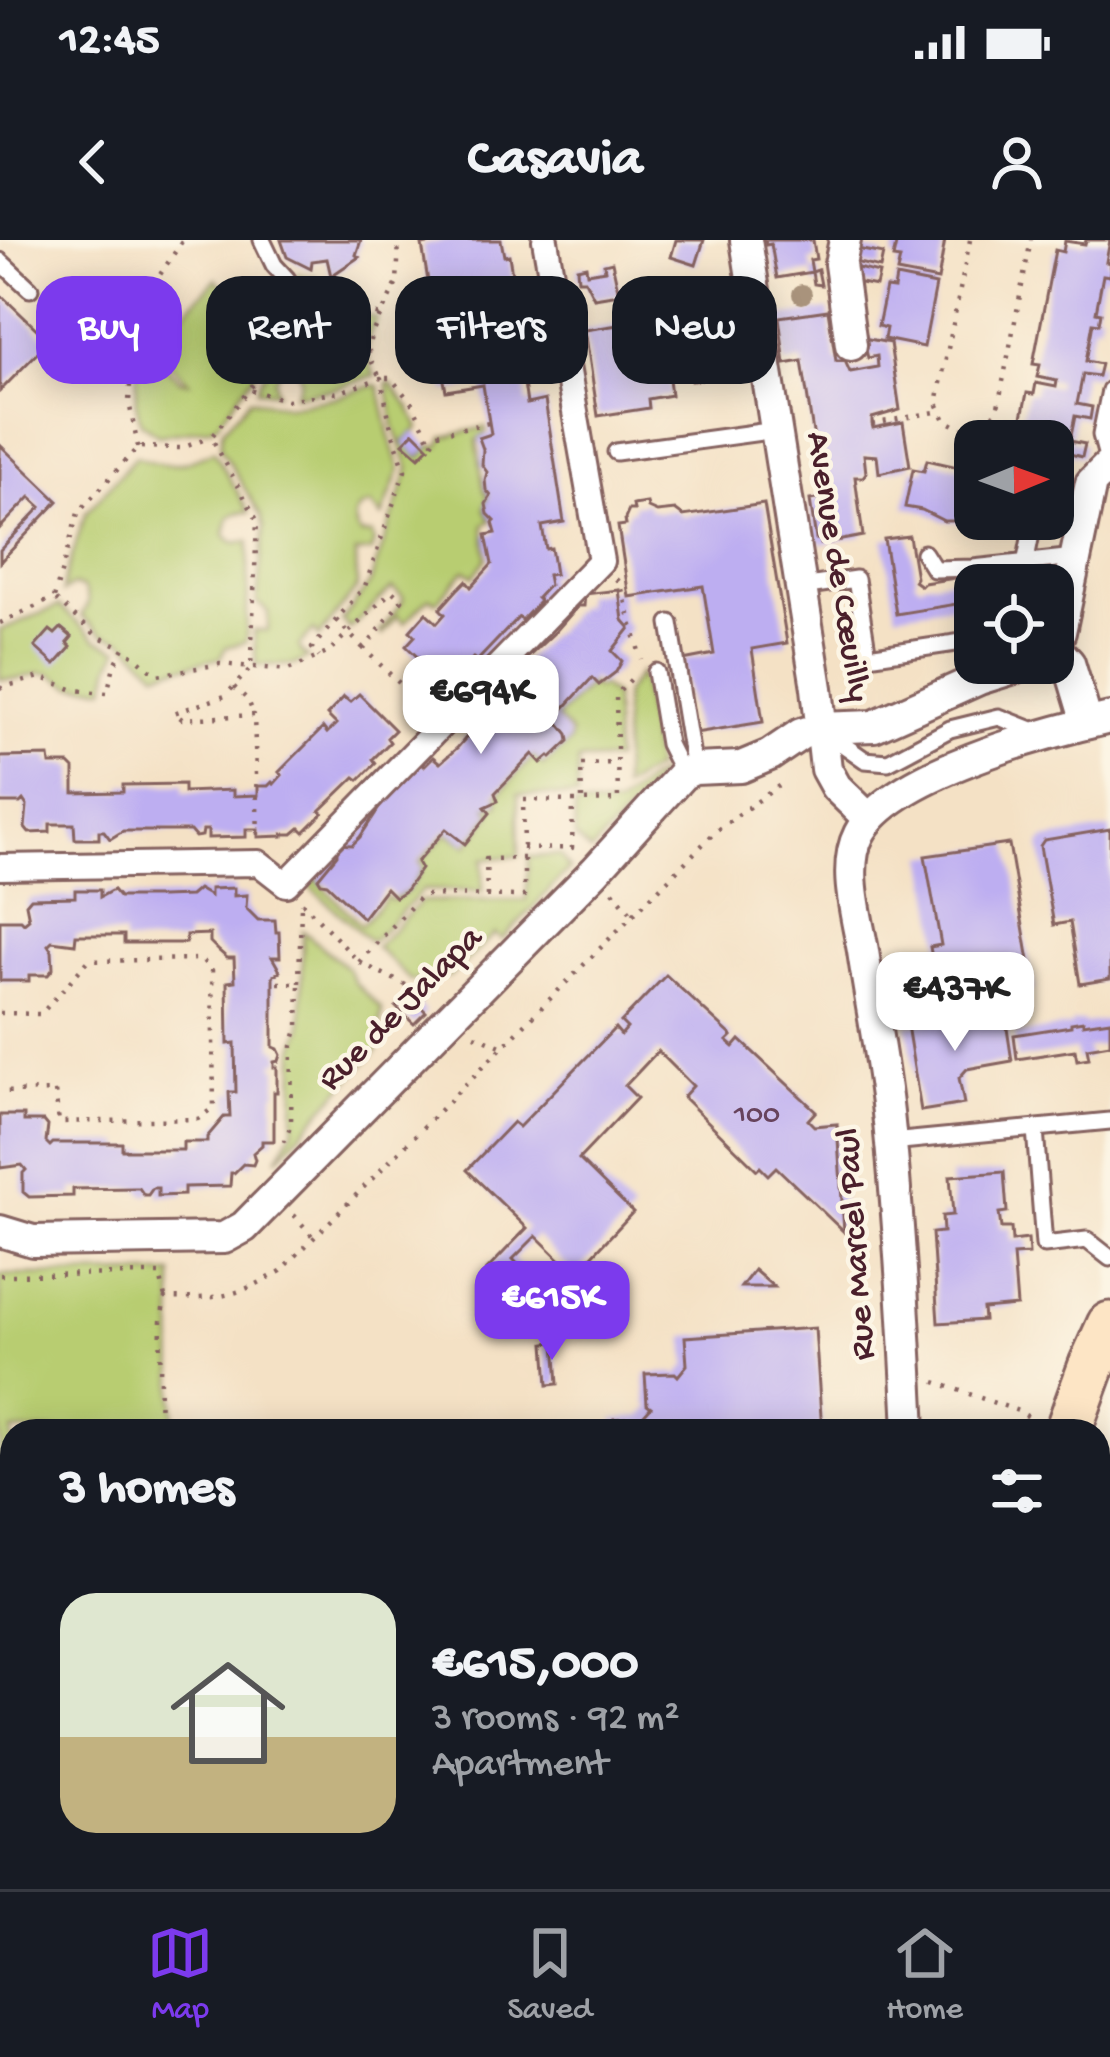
<!DOCTYPE html>
<meta charset="utf-8">
<style>
body{margin:0;font-family:"Gochi Hand",sans-serif;background:#20242c;color:#f1f3f6;height:100vh;display:flex;flex-direction:column;font-size:45px;white-space:nowrap}
*{box-sizing:border-box;margin:0}
p{font-size:39px;color:#9ea1a6}
.icon{flex:none;width:66px;height:66px;fill:none;stroke:currentColor;stroke-width:2;stroke-linecap:round;stroke-linejoin:round}
.map{position:relative;flex:1;overflow:hidden}
.side{position:absolute;left:0px;top:1179px;width:1110px;height:471px;display:flex;flex-direction:column;background:#171b24;border-radius:36px 36px 0 0;box-shadow:0 6px 30px #0003}
.side>*{flex:none}
.top-card{position:absolute;left:36px;top:36px;width:1038px;height:108px;display:flex;gap:24px}
.needle{width:78px;rotate:89deg}
.buttons{position:absolute;left:954px;top:180px;display:grid;gap:24px}
.buttons a{display:grid;place-items:center;width:120px;height:120px;border-radius:24px;background:#171b24;box-shadow:0 6px 30px #0003;font-size:60px}
.price{position:absolute;translate:-50% -102px;padding:0 27px;border-radius:24px;background:#fff;color:#222;font-size:39px;line-height:78px;filter:drop-shadow(0 3px 6px #0008)}
.price::after{content:'';position:absolute;left:50%;top:72px;width:36px;height:27px;margin-left:-18px;background:inherit;clip-path:polygon(0 0,100% 0,50% 100%)}
.price.current{background:#7c3aed;color:#fff}
ul{padding:0;list-style:none}
li{display:flex;align-items:center;gap:36px;height:300px;padding:0 60px}
li span{display:grid;place-items:center;flex:none;width:336px;height:240px;border-radius:36px;color:#555}
li>.icon{margin-inline-start:auto}
span .icon{width:144px;height:144px;fill:#fffc;stroke-width:1}
li b{font-size:51px}
h2{display:flex;justify-content:space-between;align-items:center;height:144px;padding:0 60px;font-size:51px}
.pill{padding:0 42px;border-radius:36px;background:#171b24;box-shadow:0 6px 30px #0003;font-size:42px;line-height:108px}
.pill.current{background:#7c3aed;color:#fff}
.status{display:flex;justify-content:space-between;align-items:center;height:84px;padding:0 60px;background:#171b24;direction:ltr}
.status svg{height:33px;fill:currentColor}
header{display:flex;justify-content:space-between;align-items:center;height:156px;padding:0 60px;background:#171b24;font-size:54px;font-weight:700}
.dock{display:flex;justify-content:space-around;align-items:center;height:168px;border-top:3px solid #363941;background:#171b24;font-size:33px;color:#9ea1a6}
.dock a{display:grid;justify-items:center;gap:6px}
.dock .current{color:#7c3aed}
.map>svg:first-child{display:block}
.green{fill:#b8cd71;stroke:#81764e;stroke-width:3}
.building{fill:#bdaef1}
.lines{fill:none;stroke-linecap:round;stroke-linejoin:round}
.service-casing{stroke:#866361;stroke-width:21}
.pedestrian-casing{stroke:#866361;stroke-width:30}
.minor-casing{stroke:#866361;stroke-width:36}
.secondary-casing{stroke:#866361;stroke-width:51}
.path{stroke:#866361;stroke-width:4.5;stroke-dasharray:3 9;stroke-linecap:butt}
.service{stroke:#fff;stroke-width:15}
.pedestrian{stroke:#fff;stroke-width:24}
.minor{stroke:#fff;stroke-width:30}
.secondary{stroke:#fde5c5;stroke-width:45}
.tree{fill:#a9937c}
.labels{text-anchor:middle;dominant-baseline:central;stroke-width:9;stroke-linejoin:round;paint-order:stroke}
.number-label{font-size:30px;fill:#67435c}
.street-label{font-size:36px;fill:#4a1f2b;stroke:#fcf5e5}
</style>
<div class="status"><b>12:45</b><svg viewBox="0 0 49 12"><path d="M0 12V9h3v3zM5 12V6h3v6zM10 12V3h3v9zM15 12V0h3v12zM26 1h20v11H26zM47 4h2v5h-2z"/></svg></div>
<header><svg class="icon" aria-label="back" viewBox="0 0 24 24"><path d="M15 5l-7 7 7 7"/></svg>Casavia<svg class="icon" aria-label="person" viewBox="0 0 24 24"><circle cx="12" cy="8" r="4"/><path d="M4 21q1-7 8-7t8 7"/></svg></header>
<div class="map">
<svg width="1110" height="1649" viewBox="0 0 1110 1649">
<rect width="100%" height="100%" fill="#fcf5e5"/>
<filter id="ink" filterUnits="userSpaceOnUse"><feTurbulence type="fractalNoise" baseFrequency=".00833" numOctaves="2"/><feDisplacementMap in="SourceGraphic" scale="24" xChannelSelector="R" yChannelSelector="G"/><feConvolveMatrix kernelMatrix="1 2 1 2 8 2 1 2 1" color-interpolation-filters="sRGB"/></filter>
<filter id="wash" filterUnits="userSpaceOnUse"><feTurbulence type="fractalNoise" baseFrequency=".004" numOctaves="4" result="noise"/><feDisplacementMap in="SourceGraphic" scale="48" xChannelSelector="R" yChannelSelector="G"/><feGaussianBlur stdDeviation="2.7" result="paint"/><feColorMatrix in="noise" values="0 0 0 0 0 0 0 0 0 0 0 0 0 0 0 0 0 1.4 0 .05"/><feComposite in="paint" operator="in"/></filter>
<g filter="url(#wash)">
<rect width="100%" height="100%" fill="#f4e1c5"/>
<!-- green -->
<g class="green">
<path d="M299,34L317,38L319,54L279,105L263,90L253,101L267,117L218,183L210,188L158,195L141,183L136,163L137,124L151,114L180,140L189,142L152,106L216,39L253,74L221,111Z"/>
<path d="M323,67L377,78C365,100 363,113 375,136L333,149L294,155C300,143 305,138 294,126C278,127 272,136 277,152L257,150L261,138L318,69Z"/>
<path d="M387,143H391L410,168L419,188L403,202L419,218L431,206L438,207L444,197L485,187L486,192L477,200L484,251L488,255L485,268L491,281L484,285L487,318L474,336L465,330L437,361L429,358L404,383L398,376L382,395L380,392L403,361V357L392,348L350,389L342,381L370,343L409,229L394,186Z"/>
<path d="M375,145L379,146L389,193L400,229L382,277L371,265C353,267 351,280 360,294L372,295L374,302L371,311L356,313L357,348L319,397L314,390L299,406L302,413L308,417L294,425H256L254,391L268,390V372L257,362L264,287L261,276L220,207L222,191L250,159L288,166L332,158Z"/>
<path d="M214,211L249,272L237,273L229,277L225,294C231,305 238,303 249,301L246,402L226,407L220,418L157,432L123,400L102,394L81,376C89,365 90,360 83,348L73,345L63,352L64,342L85,274L136,216C168,230 183,225 214,211Z"/>
<path d="M59,366L97,400L119,409L111,425L106,447L72,446L51,434L40,433L18,439H0V390Z"/>
<path d="M640,433L655,529L622,548L624,454Z"/>
<path d="M590,444L596,449L601,446L614,456L615,520L578,521L577,557L518,554L519,616L483,619V651L423,650L371,702L306,643L312,635L361,685L387,657L392,661L408,651L423,628L420,622L447,593L467,606L492,574L486,567L499,565L498,555L534,516L543,526L570,502L571,494L557,478Z"/>
<path d="M664,532L591,612L575,597V566H617L647,541Z"/>
<path d="M560,615L569,629L502,700L495,694L450,736L411,741L376,707L421,661L526,660L529,617Z"/>
<path d="M303,691L348,729L354,742L382,769L378,809L277,919L294,887L295,808L302,787Z"/>
<path d="M173,1034L174,1191H12V1577L0,1576V1035Z"/>
</g>
<g id="blocks">
<!-- building -->
<g class="building">
<path d="M281,0H361L356,15L359,17L331,36L327,19L312,21L311,29L287,17Z"/>
<path d="M450,0H501L504,16L509,15L513,41L506,42L513,90L520,88L524,115L520,116L527,164L545,160L564,282L542,286L546,309L551,308L555,334L547,335L549,345L537,358L540,361L522,380L519,377L477,421L473,418L457,436L453,432L444,442L406,406L415,396L410,391L426,373L437,383L445,374L440,369L457,350L466,341L471,347L492,324L486,295L496,293L493,283L495,281L488,274L486,264L491,256L486,250L485,240L487,232L482,225L483,209L479,198L491,194L483,145L446,151L439,114L447,112L446,104L455,99L447,52L427,55L425,41H428L422,5Z"/>
<path d="M676,0H704L696,25L671,17Z"/>
<path d="M765,0H813L816,19L810,20L812,32L818,30L821,45L814,44L812,32L777,38L771,4L766,5Z"/>
<path d="M897,0H945L938,40L897,32L900,19L893,18Z"/>
<path d="M1086,0H1110L1106,22L1110,23V36L1103,35L1096,72L1101,73L1099,84L1093,83L1086,121L1101,124L1098,136L1083,134L1077,164L1092,167L1090,179L1075,176L1070,201L1085,204L1082,217L1066,213L1061,232L1053,230V201H1017L1027,153L1034,154L1036,143L1056,147L1057,141L1037,137L1040,125L1033,124L1055,10L1063,12L1065,1L1085,4Z"/>
<path d="M857,9L883,14L880,28L854,22Z"/>
<path d="M612,22L619,54L594,58L585,40H578L577,28L586,26L587,33L605,30L604,24Z"/>
<path d="M853,27L879,33L876,46L850,41Z"/>
<path d="M896,37L936,45L924,107L884,99L886,88L878,86L886,48L894,49Z"/>
<path d="M0,54L49,101L0,151Z"/>
<path d="M828,70L836,121H845L850,132L878,127L877,116L868,118L863,98L890,103L900,170L872,178V184L873,188L903,182L910,226L879,233L877,216L864,215L866,233L863,237H855L863,296L821,304L820,300L816,299L810,260L823,258L802,121L785,124L779,77Z"/>
<path d="M684,76L685,82L694,81L698,89L735,84L742,128L718,132V137L692,141L691,136L669,139L671,155L648,159L649,168L598,176L585,90L625,84L627,92L633,91L638,94V99L661,95L659,79Z"/>
<path d="M263,92L276,105L268,114L254,101Z"/>
<path d="M414,192L429,207L419,217L403,203Z"/>
<path d="M0,205L58,261L0,322V310L41,267L30,257L0,288Z"/>
<path d="M927,220L975,231V281H944L922,270L905,267L913,229L924,231Z"/>
<path d="M647,263L648,268L657,272L675,270L683,276L764,264L787,403L752,409L763,482L695,493L683,420L714,414L703,346L629,357L618,286L626,285L625,279L629,270H634L633,265Z"/>
<path d="M909,296L916,338L914,341L921,346L924,343L974,335L969,362L896,374L884,299Z"/>
<path d="M619,350L623,380L630,388L612,411L622,421L616,432L599,445L592,438L555,478L568,494L569,501L551,518L549,516L541,523L533,514L495,553L498,561L485,567L490,573L465,604L446,589L417,622L421,629L406,650L395,657L386,648L363,678L327,644L321,643L318,638L337,615V604L352,605L360,597L379,568L420,522L424,526L433,517L440,523L458,507L490,470L484,464L494,456L491,452L556,391L578,366H584L585,354Z"/>
<path d="M61,388L72,397L67,403L71,407L55,425L35,407L50,390L55,394Z"/>
<path d="M359,454L395,490L387,498L390,502L373,519L376,523L359,540L355,537L320,571L323,573L304,592L300,588L293,594H283V596L258,597V589H246V597L208,598V590H203L202,596L195,597L190,591H123L110,599L104,591H99V599H75L74,584H50V592L29,593L25,588L27,566L23,560L20,563H0V517L49,516L50,524H69L74,529V553L123,552V545L184,544V552L233,550V556L258,555V546H268L272,542L274,544L282,535L279,532L323,488L327,493L336,484L327,475L344,457L350,462Z"/>
<path d="M1110,589V739L1080,744L1070,682L1054,685L1040,606L1044,600Z"/>
<path d="M1009,604L1034,750L950,763L943,715L932,718L930,707L941,705L925,616Z"/>
<path d="M234,648V656L247,655L246,668L258,680H275L276,692H279L280,717H272L280,731L273,736V807L278,809L281,815L279,821L274,822V827H277V852H274V901H262V905L253,913L255,920L253,925L243,924L234,933H231L230,946L184,947V955L158,956V948H153L148,955H144L139,948H134L73,949V956L29,957L23,952V933L26,930L22,925L0,928V875H24V881H44L48,886L46,902L50,906L53,903H122V910H183V902H207V897L224,877H230L229,852H236L235,803L228,804L227,742L235,741L234,718H227L219,711L210,702V694L186,695V703H124V695H76L75,704L52,701L48,705L52,711L53,729L48,735H29V741H0V680H21L24,683L29,679L26,664L31,658L75,657V650H100V657L113,650L119,657H161L190,656L198,649L210,656V649Z"/>
<path d="M666,735L732,796L727,801L734,807L740,800L816,871L808,880L814,886L837,884L844,992L776,927L768,935L760,927L757,930L683,857L693,846L658,811L625,846L637,858L579,919L633,972L575,1034L536,996L513,1019L527,1034L504,1058L482,1035L527,988L467,930L513,882L519,887L615,788L621,795L627,788L621,782Z"/>
<path d="M409,755L426,772L414,784L396,767Z"/>
<path d="M1004,769L1012,821L967,829L959,838L964,864L921,871L907,785Z"/>
<path d="M1110,780V804L1087,808L1089,818L1077,820L1075,810L1017,819L1014,795L1071,786V783L1083,781V784Z"/>
<path d="M1004,932L1007,972L999,973L1001,988H1011L1012,1001L1028,999L1029,1014L1013,1015L1017,1066L983,1069L984,1080L938,1083L932,993L943,992L942,976L953,975L950,936Z"/>
<path d="M754,1030L774,1047H741Z"/>
<path d="M815,1088L822,1191H615L614,1179L642,1177L651,1167L647,1164L645,1134L675,1133L678,1136L687,1125L685,1097Z"/>
<path d="M555,1102L558,1144L548,1145L545,1103Z"/>
<rect x="732" y="1638" width="21" height="11"/>
<path d="M1039,1638H1082L1084,1649H1036Z"/>
</g>
</g>
</g>
<g filter="url(#ink)">
<use href="#blocks" fill-opacity="0" stroke="#866361" stroke-width="3"/>
<g class="lines">
<defs>
<g id="service">
<path d="M262,0L274,25L287,39"/>
<path d="M0,21L30,49"/>
<path d="M616,212L776,190"/>
<path d="M1109,224L1101,195L1110,150"/>
<path d="M1053,268L1085,271"/>
<path d="M924,313L934,329L973,328L1075,317"/>
<path d="M1025,324L1034,279"/>
<path d="M801,347L856,339L868,416L969,401L979,439"/>
<path d="M670,383L694,529"/>
<path d="M656,432L668,504L683,534"/>
<path d="M824,491L865,520L888,522L950,489L999,477L1042,494"/>
<path d="M1035,889L1044,1005L1087,1000L1110,1018"/>
<path d="M891,902L1110,881"/>
<path d="M303,1649V1638"/>
<path d="M345,1649V1638"/>
<path d="M708,1649V1638"/>
</g>
<path id="pedestrian" d="M0,627L259,623L286,644L601,321L545,0"/>
<g id="minor">
<path d="M746,0L817,448L826,529L836,547L869,579"/>
<path d="M845,0L840,24L851,105"/>
<path d="M1055,408L1069,423L1087,483"/>
<path d="M1053,409L1060,392L1091,243L1110,224"/>
<path d="M0,991L33,1001L224,998L244,987L595,631L683,534L694,529L741,527L770,515L801,494L820,488L874,486L979,439L1030,423"/>
<path d="M910,1191C905,1086 899,978 888,873C882,819 871,765 863,711C857,676 842,627 859,594C891,533 1045,493 1110,478"/>
<path d="M1098,1393L1110,1354"/>
<path d="M1098,1514L1110,1524"/>
<path d="M0,1593H12"/>
<path d="M123,1649V1638"/>
</g>
<g id="secondary">
<path d="M1068,1191L1092,1125L1110,1085"/>
<path d="M936,1649L939,1638"/>
<path d="M970,1649L973,1638"/>
</g>
</defs>
<!-- service casing -->
<use href="#service" class="service-casing"/>
<!-- pedestrian casing -->
<use href="#pedestrian" class="pedestrian-casing"/>
<!-- minor casing -->
<use href="#minor" class="minor-casing"/>
<!-- secondary casing -->
<use href="#secondary" class="secondary-casing"/>
<!-- path -->
<g class="path">
<path d="M970,0L937,163L945,180L962,189L983,186L997,172L1031,0"/>
<path d="M323,36L325,62"/>
<path d="M380,76C367,104 363,111 381,138H391L413,165L432,204L438,193L489,183"/>
<path d="M131,127L152,106"/>
<path d="M251,147L318,61L381,75L397,43L399,0"/>
<path d="M872,184L940,171"/>
<path d="M983,186L995,201"/>
<path d="M138,207L129,162L131,128L142,62L183,0"/>
<path d="M616,339L621,345L641,419"/>
<path d="M56,360L97,396L124,408"/>
<path d="M336,380L364,409"/>
<path d="M0,383L54,358L78,273L138,207L182,208L211,197"/>
<path d="M234,447L248,460L254,475"/>
<path d="M0,448L40,437L74,450L107,453L114,426L124,408L157,435L220,424L288,430L327,413L392,351L402,360L364,409L423,466"/>
<path d="M582,559L581,524L618,523"/>
<path d="M258,595L254,475L182,479L174,473L225,456L251,428L257,280L211,197L249,150L287,160L340,152L381,138L391,188L405,230L365,346L312,408L319,417"/>
<path d="M524,607L523,560L573,561"/>
<path d="M613,651L632,674"/>
<path d="M487,656L486,619L524,618"/>
<path d="M302,662L359,722L420,752L428,761"/>
<path d="M359,722L422,655L524,656V609L572,608L573,561L618,560L616,455L636,434"/>
<path d="M278,743H299L298,787L292,806L291,885L284,902"/>
<path d="M299,743L301,665"/>
<path d="M0,773L41,774L88,721L201,719L212,730L214,867L198,879L59,882L55,851L0,852"/>
<path d="M475,795L503,807"/>
<path d="M294,975L314,998"/>
<path d="M0,1035L160,1034L165,1058"/>
<path d="M935,1142L1018,1171L1036,1181"/>
<path d="M159,1191L161,1081L165,1058C219,1059 234,1058 281,1031L717,590L780,545"/>
<path d="M1098,1239L1110,1205"/>
<path d="M0,1554L12,1555"/>
</g>
<!-- service -->
<use href="#service" class="service"/>
<!-- pedestrian -->
<use href="#pedestrian" class="pedestrian"/>
<!-- minor -->
<use href="#minor" class="minor"/>
<!-- secondary -->
<use href="#secondary" class="secondary"/>
</g>
<!-- trees -->
<circle class="tree" cx="802" cy="54" r="10"/>
</g>
<g class="labels">
<!-- number labels -->
<g class="number-label">
<text x="757" y="876">100</text>
</g>
<!-- street labels -->
<g class="street-label">
<text transform="translate(836 327) rotate(81)">Avenue de Cœuilly</text>
<text transform="translate(402 770) rotate(-45)">Rue de Jalapa</text>
<text transform="translate(858 1004) rotate(-94)">Rue Marcel Paul</text>
</g>
</g>
</svg>
<div class="buttons">
<a><svg class="needle" viewBox="-14 -14 28 28"><path d="M0-13l5 13h-10z" fill="#e53935"/><path d="M0 13l5-13h-10z" fill="#9ea1a6"/></svg></a>
<a><svg class="icon" aria-label="locate" viewBox="0 0 24 24"><circle cx="12" cy="12" r="6"/><path d="M12 2v4M12 18v4M2 12h4M18 12h4"/></svg></a>
</div>
<b class="price" style="left:481px;top:517px">€694K</b>
<b class="price" style="left:955px;top:814px">€437K</b>
<b class="price current" style="left:552px;top:1123px">€615K</b>
<div class="top-card">
<a class="pill current">Buy</a>
<a class="pill">Rent</a>
<a class="pill">Filters</a>
<a class="pill">New</a>
</div>
<section class="side">
<h2>3 homes<svg class="icon" aria-label="filters" viewBox="0 0 24 24"><path d="M4 7h16M4 17h16"/><circle cx="9" cy="7" r="2"/><circle cx="15" cy="17" r="2"/></svg></h2>
<ul>
<li><span style="background:linear-gradient(#dfe7d0 60%,#c2b280 0)"><svg class="icon" aria-label="home" viewBox="0 0 24 24"><path d="M3 11l9-7 9 7M6 9v11h12V9"/></svg></span><div><b>€615,000</b><p>3 rooms · 92 m²</p><p>Apartment</p></div></li>
</ul>
</section>
</div>
<nav class="dock">
<a class="current"><svg class="icon" aria-label="map" viewBox="0 0 24 24"><path d="M3 6l6-2 6 2 6-2v14l-6 2-6-2-6 2zM9 4v14M15 6v14"/></svg>Map</a>
<a><svg class="icon" aria-label="saved" viewBox="0 0 24 24"><path d="M7 4h10v16l-5-4-5 4z"/></svg>Saved</a>
<a><svg class="icon" aria-label="home" viewBox="0 0 24 24"><path d="M3 11l9-7 9 7M6 9v11h12V9"/></svg>Home</a>
</nav>
